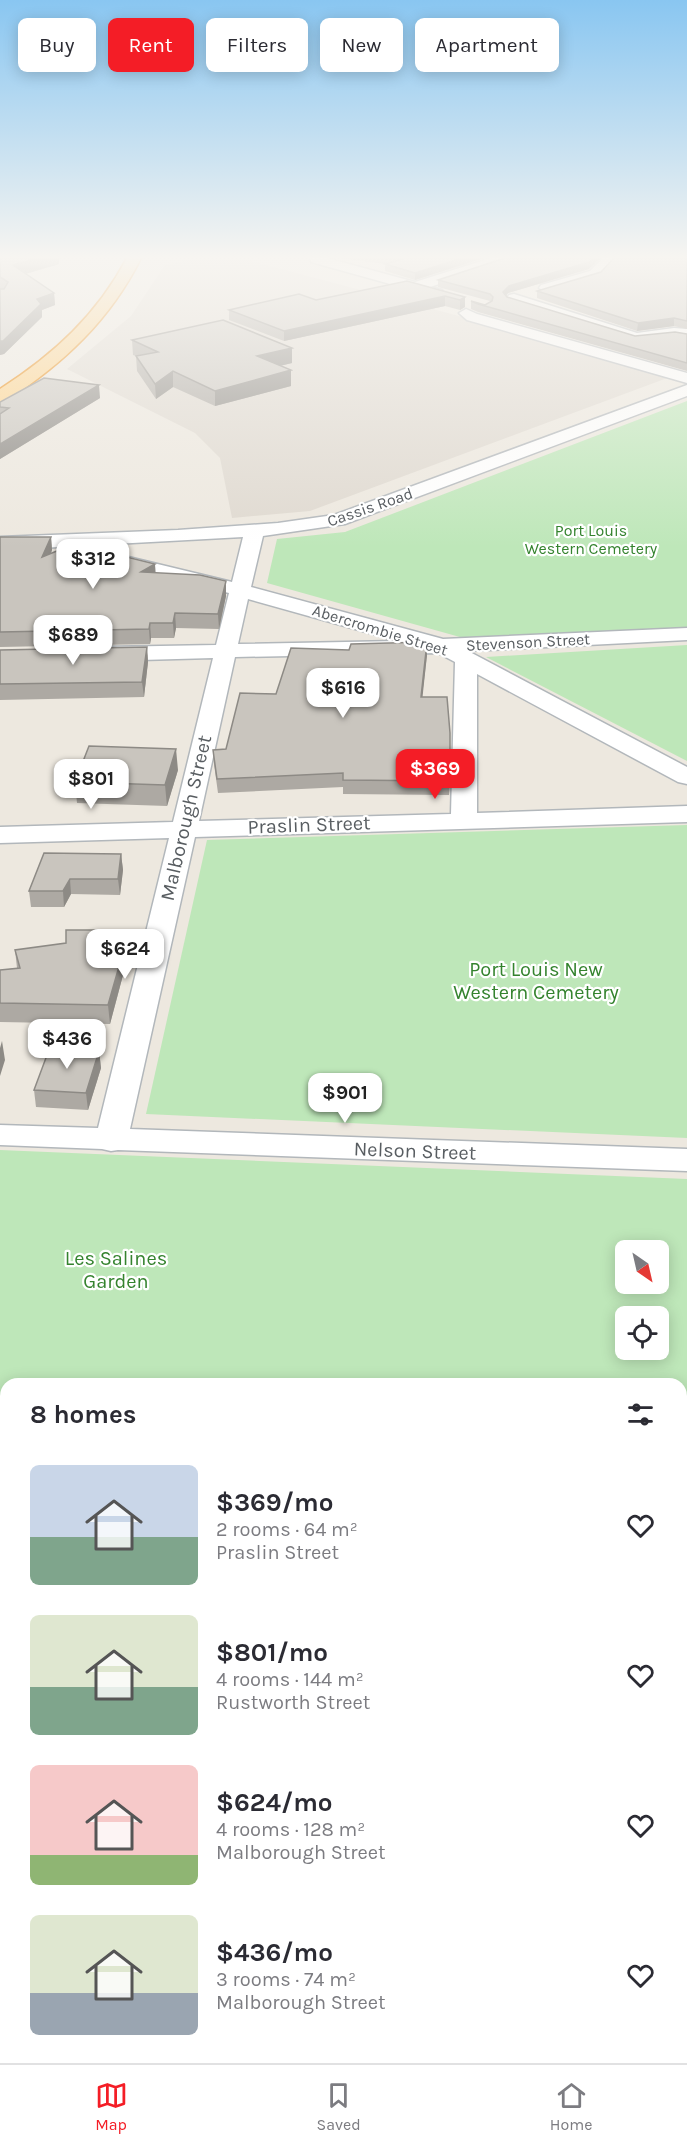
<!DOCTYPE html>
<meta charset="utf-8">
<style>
body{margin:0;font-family:Karla,sans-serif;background:#f2f2f3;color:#2b2b33;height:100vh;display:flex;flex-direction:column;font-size:22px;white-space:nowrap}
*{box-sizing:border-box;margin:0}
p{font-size:20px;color:#7c7c81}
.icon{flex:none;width:33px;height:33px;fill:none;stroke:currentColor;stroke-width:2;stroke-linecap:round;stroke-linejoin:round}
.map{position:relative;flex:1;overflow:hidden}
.side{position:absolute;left:0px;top:1378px;width:687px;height:686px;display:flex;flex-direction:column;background:#fff;border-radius:18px 18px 0 0;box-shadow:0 3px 15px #0003}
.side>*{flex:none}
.guide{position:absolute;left:18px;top:18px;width:651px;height:54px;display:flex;gap:12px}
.needle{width:39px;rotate:146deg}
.controls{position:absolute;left:615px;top:1240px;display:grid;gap:12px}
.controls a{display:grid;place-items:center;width:54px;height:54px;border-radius:9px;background:#fff;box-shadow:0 3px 15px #0003;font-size:30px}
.price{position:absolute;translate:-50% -51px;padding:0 14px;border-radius:12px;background:#fff;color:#222;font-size:20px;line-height:39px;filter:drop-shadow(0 2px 3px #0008)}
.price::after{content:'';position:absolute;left:50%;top:36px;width:18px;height:14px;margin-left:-9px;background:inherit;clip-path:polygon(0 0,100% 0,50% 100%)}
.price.active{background:#f41d26;color:#fff}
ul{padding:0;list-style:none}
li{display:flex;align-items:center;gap:18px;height:150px;padding:0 30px}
li span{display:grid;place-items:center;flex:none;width:168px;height:120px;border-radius:9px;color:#555}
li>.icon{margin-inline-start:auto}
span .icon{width:72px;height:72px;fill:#fffc;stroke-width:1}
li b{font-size:26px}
h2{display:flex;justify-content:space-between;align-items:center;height:72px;padding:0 30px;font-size:26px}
.chip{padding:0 21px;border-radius:9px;background:#fff;box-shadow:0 3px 15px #0003;font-size:21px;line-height:54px}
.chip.active{background:#f41d26;color:#fff}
.dock{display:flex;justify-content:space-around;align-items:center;height:84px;border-top:2px solid #e1e1e2;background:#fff;font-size:16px;color:#7c7c81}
.dock a{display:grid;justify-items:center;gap:3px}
.dock .active{color:#f41d26}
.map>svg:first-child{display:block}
.industrial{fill:#dddad4}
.education{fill:#dfd9d0}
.green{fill:#bee7b9;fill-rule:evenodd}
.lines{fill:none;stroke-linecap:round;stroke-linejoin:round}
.minor-casing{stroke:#b2b7bb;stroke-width:3}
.highway-casing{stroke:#eb8500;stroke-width:3}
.minor{fill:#fff;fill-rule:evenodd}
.highway{fill:#ffd183;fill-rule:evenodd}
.wall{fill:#ada9a3}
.shaded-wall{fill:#8d8a85}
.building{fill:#c9c5be;stroke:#8d8a85;stroke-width:1.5}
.labels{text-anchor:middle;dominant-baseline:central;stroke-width:4.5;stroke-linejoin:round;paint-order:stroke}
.far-street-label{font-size:16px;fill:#585d61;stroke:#fff}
.far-park-label{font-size:16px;fill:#34832e;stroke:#fff}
.street-label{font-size:20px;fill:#585d61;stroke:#fff}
.park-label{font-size:20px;fill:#34832e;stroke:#fff}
</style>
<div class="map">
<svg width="687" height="2063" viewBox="0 0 687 2063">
<rect width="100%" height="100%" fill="#ede8df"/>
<!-- industrial -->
<path class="industrial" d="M0,1805H6V2058H681V1906L687,1908V2063H0Z"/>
<!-- education -->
<path class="education" d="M197,258H240L678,374L310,511L232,518L220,458L195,433L67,369L131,316L165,265Z"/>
<!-- green -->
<g class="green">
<path d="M687,401V630L467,639L267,583L277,539L345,532Z"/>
<path d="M687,645V761L486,657Z"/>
<path d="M687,825V1138L146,1114L207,840Z"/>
<path d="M0,1150L687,1179V1457L681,1458V1384H6V1525H0ZM626,1251H658V1284H626ZM626,1317H658V1350H626Z"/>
<path d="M687,1504V1832L681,1830V1505Z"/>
<rect x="0" y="1565" width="6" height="158"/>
</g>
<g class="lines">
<defs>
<g id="minor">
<path d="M310,258H327L415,282L491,258H511L509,261L430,287L442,290L444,293L437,297L311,262Z"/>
<path d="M603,258H617L600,277L546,292L539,288L541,285L590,271Z"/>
<path d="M514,294L637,333L674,328L687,329V339C667,335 649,345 630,340L509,301L507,298L509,295Z"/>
<path d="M466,309L477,314L687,373V383L467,320L459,313Z"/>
<path d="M687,385V396L345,524L263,536L251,587L443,639L687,628V640L468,651L687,767V784L678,782L477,674V813L687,806V822L195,837L130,1129L687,1149V1171L118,1150L111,1151L102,1149L0,1145V1125L98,1128L169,838L0,843V827L173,822L213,658L105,661L97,659L94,654L97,649L105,647L216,645L229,593L109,564L106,560L109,556L116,554L232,582L243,537L22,549H0V537L178,530L278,523L334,515ZM248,599L398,641L238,644ZM438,653L455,662L451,814L199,821L235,657Z"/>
<path d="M687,1463V1495L681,1496V1464Z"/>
<rect x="0" y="1531" width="6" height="34"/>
<rect x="0" y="1731" width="6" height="42"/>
<path d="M681,1832L687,1833V1879L681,1878Z"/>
</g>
<path id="highway" d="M127,258H141C110,320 64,363 6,401L0,402V389C53,355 97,315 127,258Z"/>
</defs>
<!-- minor casing -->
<use href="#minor" class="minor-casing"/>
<!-- highway casing -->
<use href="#highway" class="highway-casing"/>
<!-- minor -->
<use href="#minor" class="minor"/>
<!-- highway -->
<use href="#highway" class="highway"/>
</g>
<!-- wall -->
<g class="wall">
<path d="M0,258H59V264L26,274L54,293L55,305L42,310V317L4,354L0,355Z"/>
<path d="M338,258H484L415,280L385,271V264H386Z"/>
<path d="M687,258V329L674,326L637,331L537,298V291Z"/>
<path d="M589,269L508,293L506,296L507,297L635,336L687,334V371L478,312L471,309V301L485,305L490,302V301L438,287V280Z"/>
<path d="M407,281L465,297V307L460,310L445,306L284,341L229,320V310L316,300Z"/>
<path d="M132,340L292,363L280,366L291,386L215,406L173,387L156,399L137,371L136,356L133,355Z"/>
<path d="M100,398L0,459V402Z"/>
<path d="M0,537H51L52,550L51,554L156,573L226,581V596L219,629L176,628L174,638H151L150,644L0,647Z"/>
<path d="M147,647L148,662L144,697L0,700V650Z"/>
<path d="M427,655L422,697L450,781L449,795L343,794V787L218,793L214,764L213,750L226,749L276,694Z"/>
<path d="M178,770L167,806L77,803L75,782Z"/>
<path d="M121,854L123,870L120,895L71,894L64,907H31L29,891Z"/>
<path d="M128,948L123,975L110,1024L0,1022V970L17,968L15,950Z"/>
<path d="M99,1051L101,1068L88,1110L36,1107L34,1090Z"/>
</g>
<!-- shaded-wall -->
<g class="shaded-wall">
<path d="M37,258H59V264L14,277L13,265Z"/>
<path d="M462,258H484L415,280V273Z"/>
<path d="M594,258H601L589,269L508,293L503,299V292L509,286Z"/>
<path d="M54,293L55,305L42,310V317L4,354L0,355V341L37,299Z"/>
<path d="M445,296V306L284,341V331Z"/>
<path d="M465,297V307L460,310V300Z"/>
<path d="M674,318V326L637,331L638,323Z"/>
<path d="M292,348V363L258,371L257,356Z"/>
<path d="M291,370V386L215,406V391Z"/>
<path d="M173,371V387L156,399L155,384Z"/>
<path d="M99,385L100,398L0,459V444Z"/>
<path d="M51,537L52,550L43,572L42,557Z"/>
<path d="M155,564L156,578L141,572Z"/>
<path d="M226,581V596L219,629L218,614Z"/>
<path d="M175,613L176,628L174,638L173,623Z"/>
<path d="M150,623L151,638L150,644L149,629Z"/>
<path d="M427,642V655L421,711V697Z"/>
<path d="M147,647L148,662L144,697L142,682Z"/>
<path d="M176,749L178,770L167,806L165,785Z"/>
<path d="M121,854L123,870L120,895L118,879Z"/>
<path d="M70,879L71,894L64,907L63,891Z"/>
<path d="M126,930L128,948L123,975L110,1024L108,1005Z"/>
<path d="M2,1041L5,1060L0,1076V1048Z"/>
<path d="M99,1051L101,1068L88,1110L86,1093Z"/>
</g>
<!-- building -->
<g class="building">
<path d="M0,258H37L13,265L54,293L37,299L41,304L3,341H0V289H4L8,282L0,277Z"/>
<path d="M393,258H462L415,273L385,264L403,259Z"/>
<path d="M505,258H594L589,262L509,286L503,292L507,297L635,336L675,332L687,334V363L478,304L471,301L485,305L492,301L493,297L490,294L438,280Z"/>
<path d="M614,258H687V321L674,318L638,323L537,291L601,272Z"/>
<path d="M407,281L465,297L460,300L445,296L284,331L229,310L299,294L316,300Z"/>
<path d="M223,320L292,348L257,356L291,370L215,391L173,371L155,384L136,356L158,352L132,340Z"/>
<path d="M44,378L99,385L0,444V414L9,408L0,407V402Z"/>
<path d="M0,537H51L42,557L74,544L155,564L141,572L200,575L226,581L218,614L175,613L173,623H150L149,629L0,632Z"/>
<path d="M427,642L421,697H447L450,733V781L343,780V773L217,779L213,750L226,749L240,693L276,694L291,648L349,650L351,644Z"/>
<path d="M147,647L142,682L0,684V650Z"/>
<path d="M89,746L176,749L165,785L75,782Z"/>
<path d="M44,853L121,854L118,879H70L63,891H29Z"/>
<path d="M66,930H126L122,956L108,1005L0,1003V970L20,968L15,950L66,943Z"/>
<path d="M50,1047L99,1051L86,1093L34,1090Z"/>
<path d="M681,1914L687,1916V2063H609L610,2058H681Z"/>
</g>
<!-- sky -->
<linearGradient id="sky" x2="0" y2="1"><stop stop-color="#89c6f1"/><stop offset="0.47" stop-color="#f7f5f1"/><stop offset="1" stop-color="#f7f5f1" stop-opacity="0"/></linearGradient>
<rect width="687" height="547" fill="url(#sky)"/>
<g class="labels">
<!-- far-street labels -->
<g class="far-street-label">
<text transform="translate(370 507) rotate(-19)">Cassis Road</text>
<text transform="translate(380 630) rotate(17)">Abercrombie Street</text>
<text transform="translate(528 642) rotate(-3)">Stevenson Street</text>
</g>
<!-- far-park labels -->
<g class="far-park-label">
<text x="591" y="530">Port Louis<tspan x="591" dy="18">Western Cemetery</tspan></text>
</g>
<!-- street labels -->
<g class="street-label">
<text transform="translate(186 818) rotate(-77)">Malborough Street</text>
<text transform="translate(309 825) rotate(-2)">Praslin Street</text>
<text transform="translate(415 1151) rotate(2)">Nelson Street</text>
</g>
<!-- park labels -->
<g class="park-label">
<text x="536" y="969">Port Louis New<tspan x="536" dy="23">Western Cemetery</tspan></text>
<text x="116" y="1258">Les Salines<tspan x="116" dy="23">Garden</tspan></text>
</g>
</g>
</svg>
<div class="controls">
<a><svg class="needle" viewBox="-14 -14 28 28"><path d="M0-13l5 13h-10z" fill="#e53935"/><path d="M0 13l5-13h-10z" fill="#7c7c81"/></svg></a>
<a><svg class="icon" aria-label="locate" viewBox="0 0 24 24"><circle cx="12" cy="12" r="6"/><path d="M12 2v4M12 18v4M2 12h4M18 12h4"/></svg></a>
</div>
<b class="price" style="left:93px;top:590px">$312</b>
<b class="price" style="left:73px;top:666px">$689</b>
<b class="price" style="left:343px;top:719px">$616</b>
<b class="price active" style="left:435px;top:800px">$369</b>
<b class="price" style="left:91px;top:810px">$801</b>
<b class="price" style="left:125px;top:980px">$624</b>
<b class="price" style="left:67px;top:1070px">$436</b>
<b class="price" style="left:345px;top:1124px">$901</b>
<div class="guide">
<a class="chip">Buy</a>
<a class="chip active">Rent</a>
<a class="chip">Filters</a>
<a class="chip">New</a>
<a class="chip">Apartment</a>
</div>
<section class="side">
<h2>8 homes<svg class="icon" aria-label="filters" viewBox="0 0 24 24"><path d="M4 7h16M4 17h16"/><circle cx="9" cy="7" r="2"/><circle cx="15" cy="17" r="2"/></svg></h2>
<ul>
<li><span style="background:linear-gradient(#c9d6e8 60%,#7fa58c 0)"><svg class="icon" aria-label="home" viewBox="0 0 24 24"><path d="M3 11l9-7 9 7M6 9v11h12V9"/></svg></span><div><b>$369/mo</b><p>2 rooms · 64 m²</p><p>Praslin Street</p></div><svg class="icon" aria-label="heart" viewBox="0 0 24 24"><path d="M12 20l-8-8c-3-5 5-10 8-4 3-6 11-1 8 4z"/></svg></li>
<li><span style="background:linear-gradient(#dfe7d0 60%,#7fa58c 0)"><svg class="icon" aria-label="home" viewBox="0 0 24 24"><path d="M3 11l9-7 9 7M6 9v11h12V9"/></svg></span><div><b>$801/mo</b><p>4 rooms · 144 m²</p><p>Rustworth Street</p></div><svg class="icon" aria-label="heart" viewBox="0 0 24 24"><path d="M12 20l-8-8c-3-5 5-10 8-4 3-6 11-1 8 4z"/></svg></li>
<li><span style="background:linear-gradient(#f6c9c9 75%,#8fb573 0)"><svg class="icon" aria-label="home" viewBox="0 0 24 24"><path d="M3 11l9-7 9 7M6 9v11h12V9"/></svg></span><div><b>$624/mo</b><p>4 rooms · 128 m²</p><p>Malborough Street</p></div><svg class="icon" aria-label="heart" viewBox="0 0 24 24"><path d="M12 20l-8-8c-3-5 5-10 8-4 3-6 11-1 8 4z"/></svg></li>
<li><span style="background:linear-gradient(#dfe7d0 65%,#9aa5b1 0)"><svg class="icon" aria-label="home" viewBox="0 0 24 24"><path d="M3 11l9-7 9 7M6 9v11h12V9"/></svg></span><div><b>$436/mo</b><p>3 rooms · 74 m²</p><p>Malborough Street</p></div><svg class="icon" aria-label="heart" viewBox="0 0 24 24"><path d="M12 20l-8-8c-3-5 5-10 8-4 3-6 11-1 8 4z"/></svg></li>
</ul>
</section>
</div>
<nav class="dock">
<a class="active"><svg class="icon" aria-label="map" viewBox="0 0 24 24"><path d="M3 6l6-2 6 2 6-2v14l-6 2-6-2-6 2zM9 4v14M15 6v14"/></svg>Map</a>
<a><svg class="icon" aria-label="saved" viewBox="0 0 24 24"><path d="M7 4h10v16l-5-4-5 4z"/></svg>Saved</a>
<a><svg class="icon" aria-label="home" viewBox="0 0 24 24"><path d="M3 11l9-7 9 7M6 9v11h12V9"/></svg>Home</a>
</nav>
